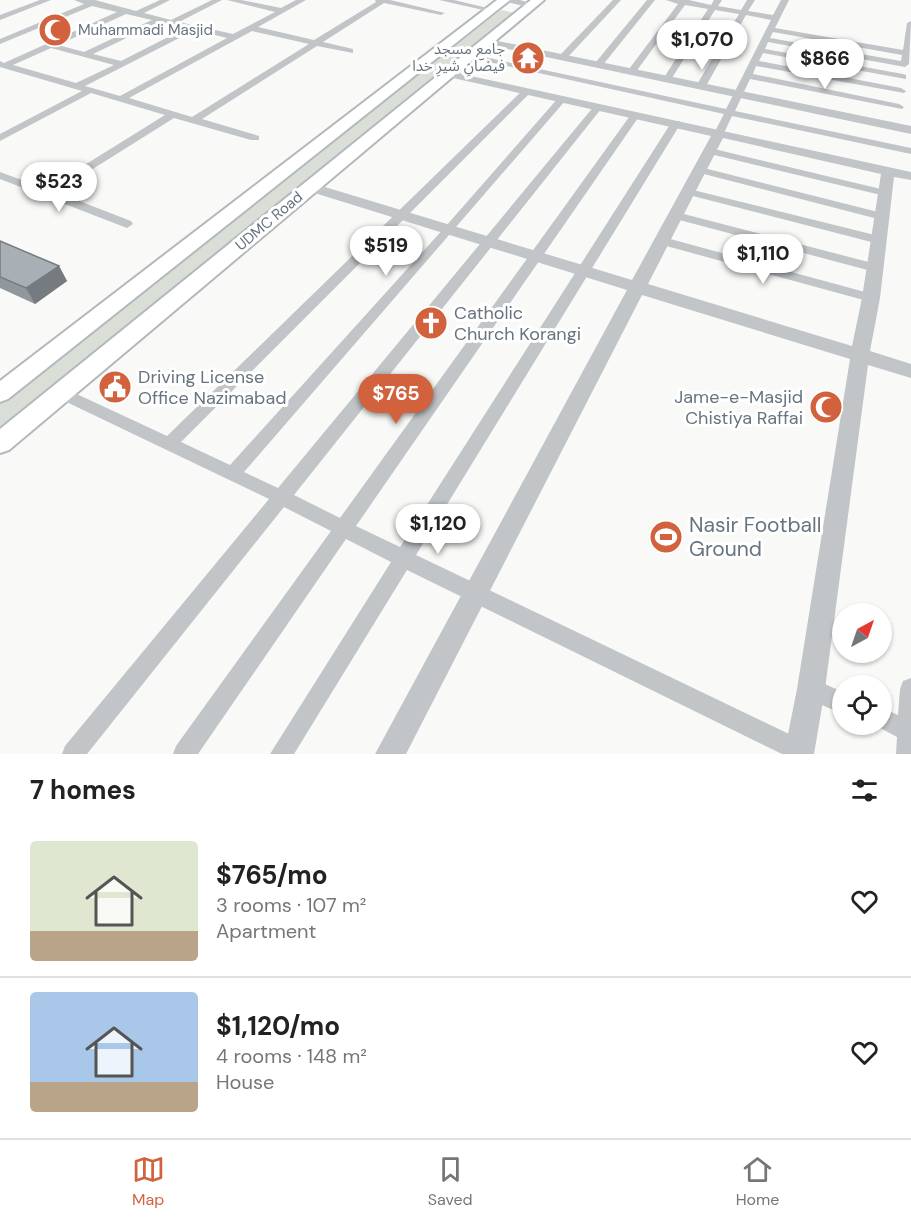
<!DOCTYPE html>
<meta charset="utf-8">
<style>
body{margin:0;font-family:"DM Sans","Noto Sans Arabic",sans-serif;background:#f2f2f2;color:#222;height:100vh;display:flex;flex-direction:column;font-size:22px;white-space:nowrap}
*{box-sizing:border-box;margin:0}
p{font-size:20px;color:#767676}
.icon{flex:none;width:33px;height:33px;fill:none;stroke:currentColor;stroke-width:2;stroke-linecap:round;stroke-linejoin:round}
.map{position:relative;height:754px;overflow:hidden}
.sheet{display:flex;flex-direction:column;background:#fff;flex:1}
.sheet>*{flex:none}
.needle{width:39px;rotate:40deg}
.buttons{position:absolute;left:832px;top:603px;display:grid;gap:12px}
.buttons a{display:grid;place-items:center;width:60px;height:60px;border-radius:50%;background:#fff;box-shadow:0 2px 4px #0004;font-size:30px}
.price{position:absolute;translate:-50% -51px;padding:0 14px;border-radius:21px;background:#fff;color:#222;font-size:20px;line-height:39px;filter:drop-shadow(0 2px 3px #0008)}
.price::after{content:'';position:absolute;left:50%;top:36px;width:18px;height:14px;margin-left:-9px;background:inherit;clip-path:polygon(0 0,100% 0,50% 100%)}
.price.on{background:#d2623e;color:#fff}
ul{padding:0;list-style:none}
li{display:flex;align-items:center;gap:18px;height:150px;padding:0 30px}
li+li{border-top:2px solid #e0e0e0}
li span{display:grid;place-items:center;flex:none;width:168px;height:120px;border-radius:6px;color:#555}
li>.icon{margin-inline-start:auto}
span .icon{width:72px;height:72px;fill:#fffc;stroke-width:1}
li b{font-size:26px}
h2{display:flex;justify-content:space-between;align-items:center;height:72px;padding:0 30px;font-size:26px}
.tab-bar{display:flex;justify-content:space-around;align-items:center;height:84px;border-top:2px solid #e0e0e0;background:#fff;font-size:16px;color:#767676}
.tab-bar a{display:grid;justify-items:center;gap:3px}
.tab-bar .on{color:#d2623e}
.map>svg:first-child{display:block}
.green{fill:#d9ded7}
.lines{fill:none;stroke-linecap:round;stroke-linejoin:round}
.secondary-casing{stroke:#b3b8bd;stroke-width:4}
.minor{fill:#c1c5c8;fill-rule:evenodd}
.tertiary{fill:#c1c5c8;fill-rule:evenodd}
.secondary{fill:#fff;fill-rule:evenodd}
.wall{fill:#91979c}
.shaded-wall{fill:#767b7f}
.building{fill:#a9b0b5;stroke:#767b7f;stroke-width:1.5}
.labels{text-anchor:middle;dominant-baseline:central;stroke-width:6;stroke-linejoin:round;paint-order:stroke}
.far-poi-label{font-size:15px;fill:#66747f;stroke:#fff;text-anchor:start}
.far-street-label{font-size:15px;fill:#66747f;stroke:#fff}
.poi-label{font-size:18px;fill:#66747f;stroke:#fff;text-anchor:start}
.near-poi-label{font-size:21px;fill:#66747f;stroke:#fff;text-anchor:start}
</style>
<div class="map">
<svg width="911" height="754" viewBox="0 0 911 754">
<rect width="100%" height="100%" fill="#f9f9f7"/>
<!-- green -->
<path class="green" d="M501,10L515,13L0,432V403Z"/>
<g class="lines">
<defs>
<g id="secondary">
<path d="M497,0H510L8,399L0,402V381Z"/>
<path d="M531,0H544L9,450L0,453V429Z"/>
</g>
</defs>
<!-- secondary casing -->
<use href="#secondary" class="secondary-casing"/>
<!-- minor -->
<g class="minor">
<path d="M40,0H51L0,20V15Z"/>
<path d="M74,0H95L136,11L160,0H170L144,13L171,20L212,0H222L179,22L233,34L275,12L227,0H241L281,8L296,0H306L258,27L314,40L376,2L375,0H390L445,13L441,15L384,3L323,42L353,49V53L317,46L202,119L259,136V140H251L174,118L56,192L131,221L133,224L127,228L0,179V172L46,189L165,115L91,93L0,141V134L82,91L0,67V61L4,63L117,12L92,6L0,44V39L84,4ZM126,14L152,20L84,52L58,45ZM160,22L186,28L121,61L93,54ZM195,30L227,38L120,96L85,86ZM252,31L309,44L192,117L129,98ZM51,48L114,65L76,83L13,65Z"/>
<path d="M439,0H454L496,10L492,12Z"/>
<path d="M613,0H621L566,59H560V55Z"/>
<path d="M647,0H655L602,66H596V62Z"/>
<path d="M666,0H689L711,5L714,0H722L718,6L741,10L747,0H755L748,11L773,15L781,0H789L775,28L903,50L907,23L911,21L909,64L905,67L768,42L765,49L903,74L906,75V79L763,53L759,61L901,88L906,91L904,93L756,66L753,74L899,104L904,107L902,109L750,79L735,111L911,148V154L732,116L724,133L719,136L714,133L724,114L466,57L470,54L726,109L771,20L746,15L706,86L701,89L696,86L739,14L715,10L670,81H664L663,79L708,9L685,5L635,73H629V69L678,4ZM773,32L902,55L901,61L770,38Z"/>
<path d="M524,89L532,91L181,442L230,465L446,226L559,97H565V101L244,472L278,488L595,105H601V109L294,495L340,518L632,113H638L640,115L356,526L400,547L671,123L679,121L681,123L416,555L808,743L810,754H782L407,570L294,754H270L391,562L346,539L198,754H173L176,746L331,531L284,507L87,754H62L65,746L269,499L56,397L53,393L56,389H66L167,436Z"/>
<path d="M710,148L889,191L891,193L885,196L706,153V149Z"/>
<path d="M700,167L886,214L888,216L882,220L696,172L695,170Z"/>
<path d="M689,189L883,237L885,240L879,244L685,194V190Z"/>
<path d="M676,212L880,265L881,268L875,272L672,218L670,216Z"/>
<path d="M663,237L876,295L878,298L871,302L659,244V238Z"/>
<path d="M811,678L843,692V714L803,697L800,689L803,681Z"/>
<path d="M911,678V754H896L897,737L873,724H882V708L898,715L900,689L903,681Z"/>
</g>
<!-- tertiary -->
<g class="tertiary">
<path d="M499,0H520L537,5L532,8Z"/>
<path d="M488,39L911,126V134L484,44L483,42Z"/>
<path d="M448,71L911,172V180L894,177L880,298L870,351L911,364V378L868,365L825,689L814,754H784L797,689L850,359L642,295L406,754H375L627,290L305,190L303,187L305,184H315L632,280L711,136L444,76V72ZM723,138L881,174L862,298L852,346L648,284Z"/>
</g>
<!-- secondary -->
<use href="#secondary" class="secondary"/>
</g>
<!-- wall -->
<path class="wall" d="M0,241L59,266L67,281L35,304L0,288Z"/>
<!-- shaded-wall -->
<path class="shaded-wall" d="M59,266L67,281L35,304L26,288Z"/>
<!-- building -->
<path class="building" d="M0,241L59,266L26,288L0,277Z"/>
<!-- icons -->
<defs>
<symbol id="mosque-disc" viewBox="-11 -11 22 22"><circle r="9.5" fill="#d2623e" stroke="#fff"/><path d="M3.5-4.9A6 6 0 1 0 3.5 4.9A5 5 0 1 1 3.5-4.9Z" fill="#fff"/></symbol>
<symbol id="temple-disc" viewBox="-11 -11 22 22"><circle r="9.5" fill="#d2623e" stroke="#fff"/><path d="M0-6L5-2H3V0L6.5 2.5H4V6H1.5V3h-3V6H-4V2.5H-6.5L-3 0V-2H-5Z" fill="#fff"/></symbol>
<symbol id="church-disc" viewBox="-11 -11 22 22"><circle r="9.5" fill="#d2623e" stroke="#fff"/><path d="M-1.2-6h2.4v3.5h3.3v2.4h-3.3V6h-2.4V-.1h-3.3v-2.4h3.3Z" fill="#fff"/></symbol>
<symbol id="civic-disc" viewBox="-11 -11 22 22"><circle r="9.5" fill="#d2623e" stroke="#fff"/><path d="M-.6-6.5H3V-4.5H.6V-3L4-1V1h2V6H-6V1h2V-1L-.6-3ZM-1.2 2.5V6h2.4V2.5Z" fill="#fff"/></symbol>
<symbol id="stadium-disc" viewBox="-11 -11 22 22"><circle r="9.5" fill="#d2623e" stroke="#fff"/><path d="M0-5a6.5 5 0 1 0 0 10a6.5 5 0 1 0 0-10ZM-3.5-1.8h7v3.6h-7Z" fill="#fff"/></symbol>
</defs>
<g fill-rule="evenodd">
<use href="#mosque-disc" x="36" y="11" width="38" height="38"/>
<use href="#temple-disc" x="509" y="39" width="38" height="38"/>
<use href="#church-disc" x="412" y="304" width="38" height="38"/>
<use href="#civic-disc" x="96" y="368" width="38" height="38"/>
<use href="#mosque-disc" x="807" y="388" width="38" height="38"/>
<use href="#stadium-disc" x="647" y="518" width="38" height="38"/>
</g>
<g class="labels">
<!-- far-poi labels -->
<g class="far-poi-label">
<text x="78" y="30">Muhammadi Masjid</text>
<text x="505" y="49" text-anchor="end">جامع مسجد<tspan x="505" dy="17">فیضانِ شیرِ خدا</tspan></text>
</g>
<!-- far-street labels -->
<g class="far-street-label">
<text transform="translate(269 221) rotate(-40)">UDMC Road</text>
</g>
<!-- poi labels -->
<g class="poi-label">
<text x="454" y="313">Catholic<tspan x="454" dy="21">Church Korangi</tspan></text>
<text x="138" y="377">Driving License<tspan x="138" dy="21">Office Nazimabad</tspan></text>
<text x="803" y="397" text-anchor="end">Jame-e-Masjid<tspan x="803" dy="21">Chistiya Raffai</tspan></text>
</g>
<!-- near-poi labels -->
<g class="near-poi-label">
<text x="689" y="525">Nasir Football<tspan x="689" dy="24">Ground</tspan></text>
</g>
</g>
</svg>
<div class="buttons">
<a><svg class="needle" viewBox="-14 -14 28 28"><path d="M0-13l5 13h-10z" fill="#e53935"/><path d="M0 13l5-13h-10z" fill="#767676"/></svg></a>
<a><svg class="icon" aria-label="locate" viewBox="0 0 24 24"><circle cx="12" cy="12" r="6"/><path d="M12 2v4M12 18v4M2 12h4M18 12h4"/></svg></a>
</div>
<b class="price" style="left:702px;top:71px">$1,070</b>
<b class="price" style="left:825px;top:90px">$866</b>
<b class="price" style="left:59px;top:213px">$523</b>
<b class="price" style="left:386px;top:277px">$519</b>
<b class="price" style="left:763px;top:285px">$1,110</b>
<b class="price on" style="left:396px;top:425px">$765</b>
<b class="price" style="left:438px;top:555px">$1,120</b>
</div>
<section class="sheet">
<h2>7 homes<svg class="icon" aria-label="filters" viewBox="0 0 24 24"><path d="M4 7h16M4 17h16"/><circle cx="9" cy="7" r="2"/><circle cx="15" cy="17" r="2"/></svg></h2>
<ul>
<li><span style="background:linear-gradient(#dfe7d0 75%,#b9a48a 0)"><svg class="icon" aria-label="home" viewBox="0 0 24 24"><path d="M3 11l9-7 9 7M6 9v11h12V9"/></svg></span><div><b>$765/mo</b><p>3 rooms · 107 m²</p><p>Apartment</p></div><svg class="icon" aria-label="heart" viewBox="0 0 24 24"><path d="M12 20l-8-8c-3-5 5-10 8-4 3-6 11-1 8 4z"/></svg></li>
<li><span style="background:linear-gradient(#a9c7e8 75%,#b9a48a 0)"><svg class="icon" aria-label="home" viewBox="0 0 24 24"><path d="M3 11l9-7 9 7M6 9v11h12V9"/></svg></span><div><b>$1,120/mo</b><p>4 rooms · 148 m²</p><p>House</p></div><svg class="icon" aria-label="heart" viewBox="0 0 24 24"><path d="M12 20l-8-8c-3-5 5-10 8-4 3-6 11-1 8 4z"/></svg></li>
</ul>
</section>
<nav class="tab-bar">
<a class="on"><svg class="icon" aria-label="map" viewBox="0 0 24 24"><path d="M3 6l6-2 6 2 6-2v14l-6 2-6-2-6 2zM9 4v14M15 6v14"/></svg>Map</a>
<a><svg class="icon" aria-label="saved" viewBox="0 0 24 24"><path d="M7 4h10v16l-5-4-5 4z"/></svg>Saved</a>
<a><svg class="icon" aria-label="home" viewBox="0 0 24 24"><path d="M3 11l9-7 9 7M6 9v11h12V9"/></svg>Home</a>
</nav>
